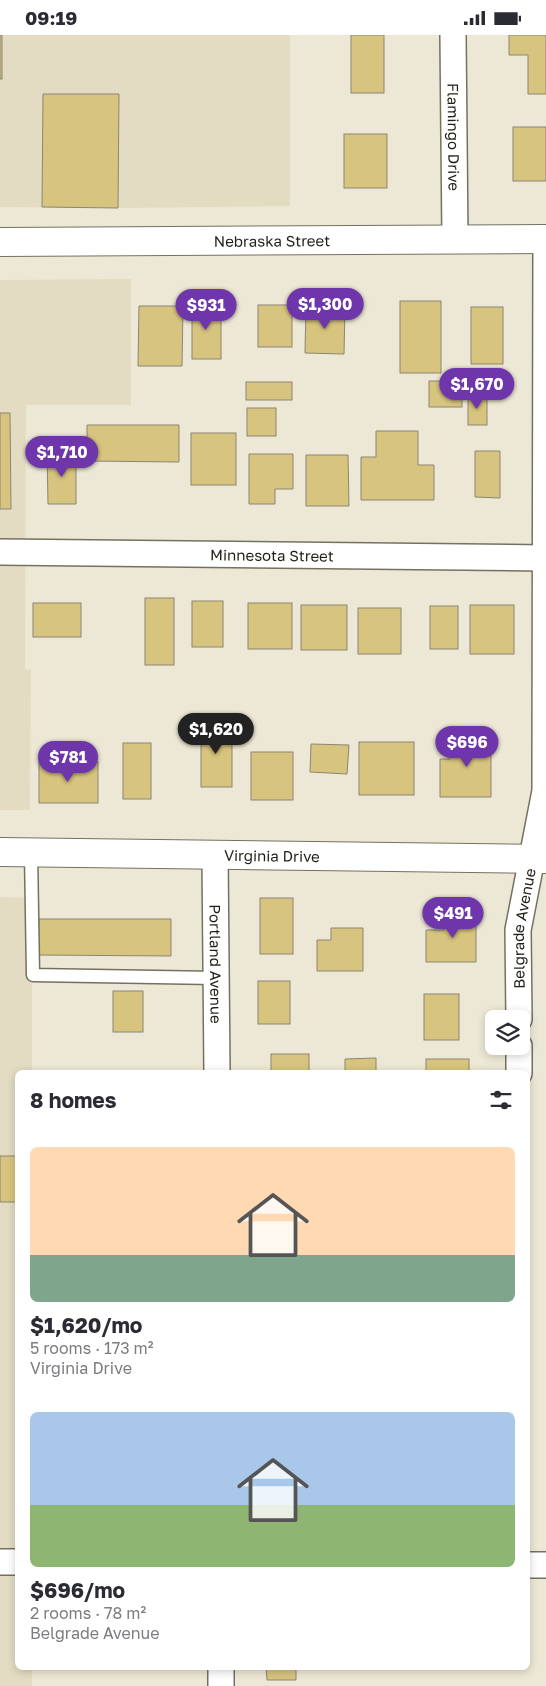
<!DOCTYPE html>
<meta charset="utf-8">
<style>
body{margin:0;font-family:"Golos Text",sans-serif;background:#f2f2f3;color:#2b2b33;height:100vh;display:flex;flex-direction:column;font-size:19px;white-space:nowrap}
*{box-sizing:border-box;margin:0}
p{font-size:16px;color:#7c7c81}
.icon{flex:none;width:28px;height:28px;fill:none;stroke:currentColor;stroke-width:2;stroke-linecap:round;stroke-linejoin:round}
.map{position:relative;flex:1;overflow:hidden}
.sheet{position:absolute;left:15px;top:1035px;width:515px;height:600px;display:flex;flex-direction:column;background:#fff;border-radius:8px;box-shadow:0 2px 8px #0003}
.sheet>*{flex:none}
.tools{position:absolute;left:485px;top:975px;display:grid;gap:10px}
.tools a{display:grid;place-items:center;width:45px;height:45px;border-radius:8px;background:#fff;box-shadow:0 2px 8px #0003;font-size:25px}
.price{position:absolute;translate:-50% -42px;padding:0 11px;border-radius:18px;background:#6f36ac;color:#fff;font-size:16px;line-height:32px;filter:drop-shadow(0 1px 2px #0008)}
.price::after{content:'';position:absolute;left:50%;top:30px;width:15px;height:11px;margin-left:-8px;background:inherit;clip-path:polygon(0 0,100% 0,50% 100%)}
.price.on{background:#222;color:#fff}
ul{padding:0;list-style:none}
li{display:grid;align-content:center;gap:10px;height:265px;padding:0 15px}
li span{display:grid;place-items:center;height:155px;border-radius:8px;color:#555}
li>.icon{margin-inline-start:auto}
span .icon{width:90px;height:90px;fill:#fffc;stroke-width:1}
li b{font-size:21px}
h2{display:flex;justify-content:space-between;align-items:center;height:60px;padding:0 15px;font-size:21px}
.status{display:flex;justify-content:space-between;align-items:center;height:35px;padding:0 25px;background:#fff;direction:ltr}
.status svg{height:14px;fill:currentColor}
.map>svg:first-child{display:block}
.built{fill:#e3dcc2}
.building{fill:#d7c47e;stroke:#8b8675}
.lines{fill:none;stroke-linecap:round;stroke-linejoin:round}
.service-casing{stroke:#757160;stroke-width:15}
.minor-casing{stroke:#757160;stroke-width:28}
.tertiary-casing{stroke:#757160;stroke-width:30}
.service{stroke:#fff;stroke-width:12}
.minor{stroke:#fff;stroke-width:25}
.tertiary{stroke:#fff;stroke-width:28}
.labels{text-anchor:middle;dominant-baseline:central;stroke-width:4;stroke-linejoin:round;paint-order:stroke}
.street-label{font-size:15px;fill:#211f18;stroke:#fff}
</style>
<div class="status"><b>09:19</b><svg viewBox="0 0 49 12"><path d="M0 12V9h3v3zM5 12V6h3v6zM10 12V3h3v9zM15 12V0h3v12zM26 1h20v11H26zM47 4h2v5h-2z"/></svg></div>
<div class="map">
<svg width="546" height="1651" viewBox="0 0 546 1651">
<rect width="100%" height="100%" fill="#ede8d5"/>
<!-- built -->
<g class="built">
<path d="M0,0H290V171L118,173L0,172Z"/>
<path d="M131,244V370H26L25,634L31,635L30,775H0V245Z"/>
<path d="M0,862L32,863V1037L18,1038V1632L32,1633V1651H0Z"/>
</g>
<!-- building -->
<g class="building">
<rect x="0" y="0" width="2" height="44"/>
<rect x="351" y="0" width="33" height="58"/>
<path d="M509,0H546V59H528V20H509Z"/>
<path d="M43,59H119L118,173L42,172Z"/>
<rect x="513" y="92" width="33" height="54"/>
<rect x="344" y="99" width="43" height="54"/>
<rect x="400" y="266" width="41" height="72"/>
<rect x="192" y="269" width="29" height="55"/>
<rect x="258" y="270" width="34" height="42"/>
<path d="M139,271H183L182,331H138Z"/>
<path d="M306,271L345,272L344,319L305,318Z"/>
<rect x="471" y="272" width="32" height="57"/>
<rect x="429" y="346" width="33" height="26"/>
<rect x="246" y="347" width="46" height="18"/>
<rect x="468" y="359" width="19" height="31"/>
<rect x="247" y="373" width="29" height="28"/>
<path d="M0,378H10L11,474H0Z"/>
<path d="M87,390H179V427L87,426Z"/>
<path d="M376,396H418V430H434V465H361V422H376Z"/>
<rect x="191" y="398" width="45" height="52"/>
<path d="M475,416H500V463L475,462Z"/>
<path d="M47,418H76V469H48Z"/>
<path d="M249,419H293V454H275V469H249Z"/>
<path d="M306,420H348L349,471H306Z"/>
<rect x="145" y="563" width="29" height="67"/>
<rect x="192" y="566" width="31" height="46"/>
<rect x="33" y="568" width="48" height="34"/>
<rect x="248" y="568" width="44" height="46"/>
<rect x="301" y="570" width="46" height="45"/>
<rect x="470" y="570" width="44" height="49"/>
<rect x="430" y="571" width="28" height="43"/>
<rect x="358" y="573" width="43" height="46"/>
<rect x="201" y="689" width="31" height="63"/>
<path d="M450,701H491V762H440V724H450Z"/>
<rect x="359" y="707" width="55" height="53"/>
<rect x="123" y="708" width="28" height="56"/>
<path d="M311,709L349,710L347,739L310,737Z"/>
<rect x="251" y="717" width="42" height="48"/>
<rect x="39" y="727" width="59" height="41"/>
<rect x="260" y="863" width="33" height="56"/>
<path d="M444,876H476V927H426V895H444Z"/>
<path d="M39,884H171V921L38,920Z"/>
<path d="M331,893H363V936H317V905H331Z"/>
<rect x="258" y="946" width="32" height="43"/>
<rect x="113" y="956" width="30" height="41"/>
<rect x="424" y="959" width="35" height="46"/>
<rect x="271" y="1019" width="38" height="19"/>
<path d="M376,1023V1038H345V1024Z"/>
<rect x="426" y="1024" width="43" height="14"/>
<rect x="0" y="1121" width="18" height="46"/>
<path d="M266,1632H296V1645H267Z"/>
</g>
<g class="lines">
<defs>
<path id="service" d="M31,817L33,940L216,943"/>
<g id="minor">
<path id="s1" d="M453,0L455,205"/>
<path id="s2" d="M0,517L546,523"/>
<path id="s3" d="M215,820L217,1038"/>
<path id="s4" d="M519,984L518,895L545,756L546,204"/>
<path d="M519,1011V1038"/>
<path d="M0,1527H18"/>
<path d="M528,1530H546"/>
<path d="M221,1632V1651"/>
</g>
<g id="tertiary">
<path id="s5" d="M0,207L546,204"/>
<path id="s6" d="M0,817L546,824"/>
</g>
</defs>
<!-- service casing -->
<use href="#service" class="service-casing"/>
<!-- minor casing -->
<use href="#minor" class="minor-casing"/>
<!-- tertiary casing -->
<use href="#tertiary" class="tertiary-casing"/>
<!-- service -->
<use href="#service" class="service"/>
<!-- minor -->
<use href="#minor" class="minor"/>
<!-- tertiary -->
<use href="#tertiary" class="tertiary"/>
</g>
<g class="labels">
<!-- street labels -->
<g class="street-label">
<text stroke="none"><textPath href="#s1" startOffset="102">Flamingo Drive</textPath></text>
<text stroke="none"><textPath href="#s5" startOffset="272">Nebraska Street</textPath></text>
<text stroke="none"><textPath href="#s2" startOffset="272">Minnesota Street</textPath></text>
<text stroke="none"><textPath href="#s6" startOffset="272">Virginia Drive</textPath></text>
<text stroke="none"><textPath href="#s4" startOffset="91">Belgrade Avenue</textPath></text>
<text stroke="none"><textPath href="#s3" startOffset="109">Portland Avenue</textPath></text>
</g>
</g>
</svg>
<div class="tools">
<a><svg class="icon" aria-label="layers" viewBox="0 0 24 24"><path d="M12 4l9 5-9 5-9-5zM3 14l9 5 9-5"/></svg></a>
</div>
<b class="price" style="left:325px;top:295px">$1,300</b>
<b class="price" style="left:206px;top:296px">$931</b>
<b class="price" style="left:477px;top:375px">$1,670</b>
<b class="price" style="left:62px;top:443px">$1,710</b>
<b class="price on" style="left:216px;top:720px">$1,620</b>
<b class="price" style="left:467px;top:733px">$696</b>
<b class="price" style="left:68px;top:748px">$781</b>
<b class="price" style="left:453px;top:904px">$491</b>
<section class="sheet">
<h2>8 homes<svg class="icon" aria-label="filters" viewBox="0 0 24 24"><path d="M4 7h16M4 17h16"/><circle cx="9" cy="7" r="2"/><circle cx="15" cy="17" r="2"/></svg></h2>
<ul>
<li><span style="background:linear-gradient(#ffd9b3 70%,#7fa58c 0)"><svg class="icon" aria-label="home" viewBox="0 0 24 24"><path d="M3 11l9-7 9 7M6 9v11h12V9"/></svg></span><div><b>$1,620/mo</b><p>5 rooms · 173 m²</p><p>Virginia Drive</p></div></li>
<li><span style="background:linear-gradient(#a9c7e8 60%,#8fb573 0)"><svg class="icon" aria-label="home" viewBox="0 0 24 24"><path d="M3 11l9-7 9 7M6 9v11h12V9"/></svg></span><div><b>$696/mo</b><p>2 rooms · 78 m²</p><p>Belgrade Avenue</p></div></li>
</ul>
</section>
</div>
